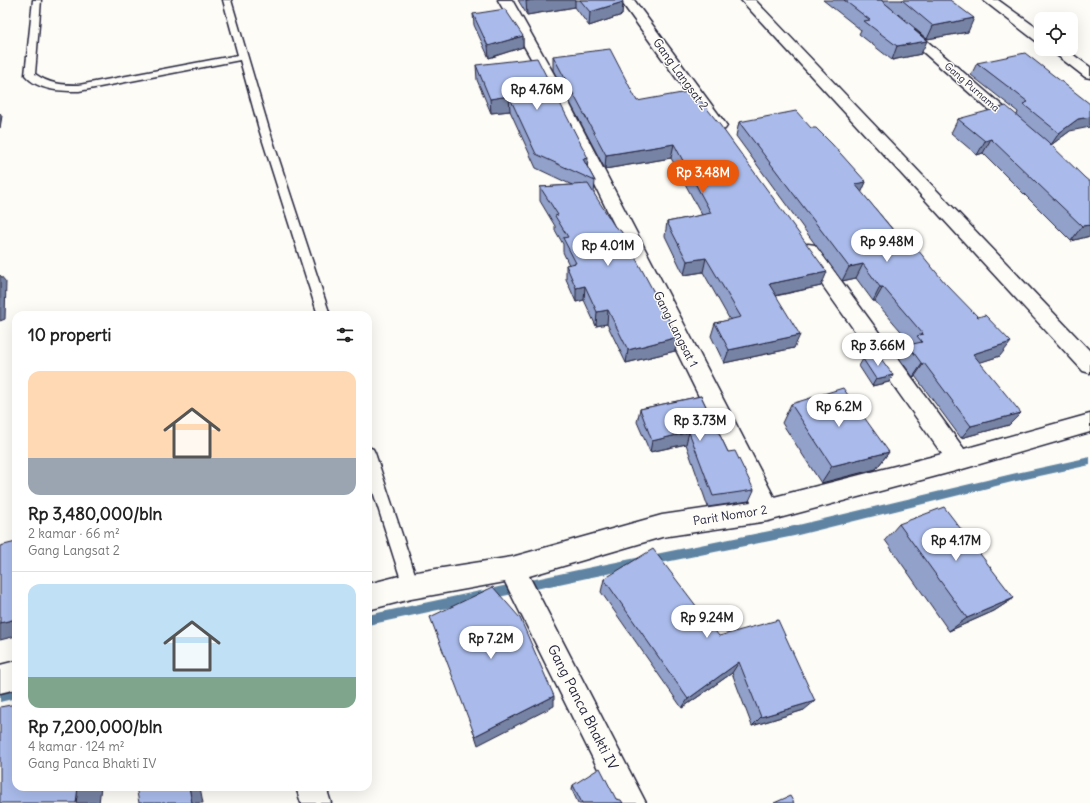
<!DOCTYPE html>
<html lang="id">
<meta charset="utf-8">
<style>
body{margin:0;font-family:Delius,sans-serif;background:#f6f6f6;color:#222;height:100vh;display:flex;flex-direction:column;font-size:15px;white-space:nowrap}
*{box-sizing:border-box;margin:0}
p{font-size:13px;color:#767676}
.icon{flex:none;width:22px;height:22px;fill:none;stroke:currentColor;stroke-width:2;stroke-linecap:round;stroke-linejoin:round}
.map{position:relative;flex:1;overflow:hidden}
.side{position:absolute;left:12px;top:311px;width:360px;height:480px;display:flex;flex-direction:column;background:#fff;border-radius:12px;box-shadow:0 4px 16px #0002}
.side>*{flex:none}
.controls{position:absolute;left:1034px;top:12px;display:grid;gap:8px}
.controls a{display:grid;place-items:center;width:44px;height:44px;border-radius:8px;background:#fff;box-shadow:0 4px 16px #0002;font-size:20px}
.price{position:absolute;translate:-50% -34px;padding:0 9px;border-radius:14px;background:#fff;color:#222;font-size:13px;line-height:26px;filter:drop-shadow(0 1px 2px #0008)}
.price::after{content:'';position:absolute;left:50%;top:24px;width:12px;height:9px;margin-left:-6px;background:inherit;clip-path:polygon(0 0,100% 0,50% 100%)}
.price.current{background:#ea580c;color:#fff}
ul{padding:0;list-style:none}
li{display:grid;align-content:center;gap:8px;height:212px;padding:0 16px}
li+li{border-top:1px solid #e0e0e0}
li span{display:grid;place-items:center;height:124px;border-radius:12px;color:#555}
li>.icon{margin-inline-start:auto}
span .icon{width:72px;height:72px;fill:#fffc;stroke-width:1}
li b{font-size:17px}
h2{display:flex;justify-content:space-between;align-items:center;height:48px;padding:0 16px;font-size:17px}
.map>svg:first-child{display:block}
.lines{fill:none;stroke-linecap:round;stroke-linejoin:round}
.stream{fill:#5f84a3;fill-rule:evenodd}
.service-casing{stroke:#22223b;stroke-width:3}
.minor-casing{stroke:#22223b;stroke-width:3}
.service{fill:#fdfcf7;fill-rule:evenodd}
.minor{fill:#fdfcf7;fill-rule:evenodd}
.wall{fill:#92a1ca;stroke:#22223b}
.shaded-wall{fill:#7783a4;stroke:#22223b}
.building{fill:#aabbeb;stroke:#22223b}
.labels{text-anchor:middle;dominant-baseline:central;stroke-width:3;stroke-linejoin:round;paint-order:stroke}
.far-street-label{font-size:10px;fill:#22223b;stroke:#fdfcf7}
.street-label{font-size:12px;fill:#22223b;stroke:#fdfcf7}
.near-street-label{font-size:14px;fill:#22223b;stroke:#fdfcf7}
</style>
<div class="map">
<svg width="1090" height="803" viewBox="0 0 1090 803">
<rect width="100%" height="100%" fill="#fdfcf7"/>
<filter id="ink" filterUnits="userSpaceOnUse"><feTurbulence type="fractalNoise" baseFrequency=".025" numOctaves="2"/><feDisplacementMap in="SourceGraphic" scale="8" xChannelSelector="R" yChannelSelector="G"/><feConvolveMatrix kernelMatrix="1 2 1 2 8 2 1 2 1" color-interpolation-filters="sRGB"/></filter>
<g filter="url(#ink)">
<g class="lines">
<!-- stream -->
<g class="stream">
<path d="M1090,457V465L1012,482L794,536L587,578L368,625V615L587,568L794,526L1012,474Z"/>
<path d="M16,686V698L0,702V690Z"/>
</g>
<defs>
<g id="service">
<path d="M33,0H41L35,74C49,84 62,85 79,85L238,55L223,0H231L269,129L330,315H318L259,129L240,60L79,91C61,91 38,91 25,75Z"/>
<path d="M368,447L373,449L375,453L419,586L417,592L411,594L405,592L403,586L368,476Z"/>
</g>
<g id="minor">
<path d="M498,0H512L555,76L774,497L942,454L801,255L799,250L801,245L808,244L815,245L964,449L1090,414V432L959,470L768,521L662,537L529,576L646,803H615L505,582L411,599L368,610V584L411,573L512,557L662,515L751,502L541,76Z"/>
<path d="M620,0H634L725,123L727,126L725,129L719,131L713,129Z"/>
<path d="M741,0H755L1090,351V373L1083,371Z"/>
<path d="M864,0H879L1026,126L1028,129L1026,132L1020,134L1014,132Z"/>
<path d="M983,0H998L1041,31V42L1036,41Z"/>
<path d="M1049,49H1065L1090,67V78L1085,77Z"/>
<path d="M16,661V689L0,693V665Z"/>
<path d="M296,787H326L331,803H301Z"/>
</g>
</defs>
<!-- service casing -->
<use href="#service" class="service-casing"/>
<!-- minor casing -->
<use href="#minor" class="minor-casing"/>
<!-- service -->
<use href="#service" class="service"/>
<!-- minor -->
<use href="#minor" class="minor"/>
</g>
<!-- wall -->
<g class="wall">
<path d="M518,0H622V15L589,26L575,7L527,15Z"/>
<path d="M823,0H881L915,31L921,54L892,60L859,34L861,30Z"/>
<path d="M881,0H950L968,32L927,39Z"/>
<path d="M473,14L523,36V47L489,58L474,25Z"/>
<path d="M553,56L637,101L821,286L776,296L794,348L724,363L711,336L715,323L730,320L703,272L684,275L665,236L667,222L702,215L671,158L605,169L553,70Z"/>
<path d="M977,63L1070,131L1051,145L1090,236L1071,241L983,153L977,155L951,133L958,119L1017,115L1018,112L971,75Z"/>
<path d="M476,65L587,166L595,181L594,194L675,351L626,363L607,324L596,326L584,300L576,302L566,279V265H569L563,252V244L555,230V226L540,201V187L572,185L536,168L510,111L491,113L477,80Z"/>
<path d="M739,122L866,182L861,192L1000,356L980,362L1009,425L961,438L915,376L913,377L899,358L908,345L912,344L875,301H873L856,278L842,281L736,136Z"/>
<path d="M863,359L893,375L889,382L872,386L859,366Z"/>
<path d="M701,396L728,452L754,490L749,501L708,507L686,444L650,452L637,422L640,409Z"/>
<path d="M791,404L889,452L876,469L821,483L782,423Z"/>
<path d="M899,524L1014,598L994,611L949,631L885,540Z"/>
<path d="M604,579L719,636L804,710L752,726L732,673L682,708L601,592Z"/>
<path d="M573,785L616,799L623,803H578L572,790Z"/>
</g>
<!-- shaded-wall -->
<g class="shaded-wall">
<path d="M534,0H575V7L527,15L526,1Z"/>
<path d="M623,2L622,15L589,26L590,12Z"/>
<path d="M974,18L968,32L927,39L933,26Z"/>
<path d="M523,36V47L489,58L488,46Z"/>
<path d="M927,41L921,54L892,60L897,46Z"/>
<path d="M509,96L510,111L491,113L490,99Z"/>
<path d="M0,113L2,116L0,128Z"/>
<path d="M1090,117V127L1070,131L1051,145L1059,133L1078,119Z"/>
<path d="M991,139L983,153L977,155L985,141Z"/>
<path d="M674,144L671,158L605,169L606,155Z"/>
<path d="M588,158L587,172L583,159Z"/>
<path d="M866,182L860,196L855,184Z"/>
<path d="M1090,225V236L1071,241L1082,226Z"/>
<path d="M706,258L703,272L684,275L687,261Z"/>
<path d="M863,264L856,278L842,281L849,267Z"/>
<path d="M827,272L821,286L764,298L769,284Z"/>
<path d="M0,275L6,282L5,319L0,321Z"/>
<path d="M585,286L584,300L576,302V288Z"/>
<path d="M880,287H883L875,301H873Z"/>
<path d="M608,310L607,324L596,326L597,312Z"/>
<path d="M800,335L794,348L724,363L729,350Z"/>
<path d="M678,337L675,351L626,363L628,350Z"/>
<path d="M1011,342L1000,356L963,368L973,354Z"/>
<path d="M924,363L915,376L913,377L922,364Z"/>
<path d="M893,375L889,382L872,386L876,379Z"/>
<path d="M1021,413L1009,425L961,438L971,426Z"/>
<path d="M689,432L686,444L650,452L652,441Z"/>
<path d="M889,452L876,469L821,483L832,466Z"/>
<path d="M1014,598L994,611L949,631L967,618Z"/>
<path d="M16,619V636L0,640V623Z"/>
<path d="M739,662L732,673L682,708L688,699Z"/>
<path d="M554,696V706L478,745L475,736Z"/>
<path d="M815,701L804,710L752,726L761,717Z"/>
<path d="M78,787H101L99,803H76Z"/>
<path d="M189,787H200L203,803H192Z"/>
</g>
<!-- building -->
<g class="building">
<path d="M526,0H534L526,1Z"/>
<path d="M580,0H622L623,2L590,12Z"/>
<path d="M844,0H881L916,29L914,30L927,41L897,46L864,21L870,20Z"/>
<path d="M902,0H950L974,18L933,26Z"/>
<path d="M505,9L523,36L488,46L473,14Z"/>
<path d="M610,49L637,101L693,91L720,125L827,272L769,284L800,335L729,350L715,323L741,317L706,258L687,261L667,222L711,213L674,144L606,155L553,56Z"/>
<path d="M1025,53L1090,104V117L1078,119L1059,133L1023,104L1028,102L977,63Z"/>
<path d="M537,58L588,158L583,159L595,181L536,154L509,96L490,99L476,65Z"/>
<path d="M1006,106L1047,141L1085,178L1090,182V225L1082,226L991,139L985,141L958,119Z"/>
<path d="M796,111L811,128H816L832,144L866,182L855,184L897,235L904,233L945,283L978,317L985,315L1011,342L973,354L1021,413L971,426L924,363L922,364L908,345L922,342L917,336L923,334L883,287H880L863,264L849,267L739,122Z"/>
<path d="M588,184L615,227L621,231L678,337L628,350L608,310L597,312L585,286L576,288L566,265L576,263L563,238L568,237L555,216L558,215L540,187Z"/>
<path d="M879,356L893,375L876,379L863,359Z"/>
<path d="M843,388L889,452L832,466L791,404Z"/>
<path d="M701,396L728,452L735,451L754,490L713,496L689,432L652,441L640,409Z"/>
<path d="M944,507L1014,598L967,618L899,524Z"/>
<path d="M16,542V619L0,623V546Z"/>
<path d="M653,549L719,636L778,620L815,701L761,717L739,662L688,699L604,579Z"/>
<path d="M493,587L520,618L554,696L475,736L430,617Z"/>
<path d="M16,704V787H78L76,803H0V707Z"/>
<path d="M600,768L616,799L621,800L623,803H582L573,785Z"/>
<path d="M136,787H189L192,803H139Z"/>
<path d="M790,796L794,803H774Z"/>
</g>
</g>
<g class="labels">
<!-- far-street labels -->
<g class="far-street-label">
<text transform="translate(972 87) rotate(41)">Gang Purnama</text>
</g>
<!-- street labels -->
<g class="street-label">
<text transform="translate(681 74) rotate(54)">Gang Langsat 2</text>
<text transform="translate(676 329) rotate(63)">Gang Langsat 1</text>
<text transform="translate(730 515) rotate(-9)">Parit Nomor 2</text>
</g>
<!-- near-street labels -->
<g class="near-street-label">
<text transform="translate(583 707) rotate(63)">Gang Panca Bhakti IV</text>
</g>
</g>
</svg>
<div class="controls">
<a><svg class="icon" aria-label="locate" viewBox="0 0 24 24"><circle cx="12" cy="12" r="6"/><path d="M12 2v4M12 18v4M2 12h4M18 12h4"/></svg></a>
</div>
<b class="price" style="left:537px;top:111px">Rp 4.76M</b>
<b class="price current" style="left:703px;top:194px">Rp 3.48M</b>
<b class="price" style="left:887px;top:263px">Rp 9.48M</b>
<b class="price" style="left:608px;top:267px">Rp 4.01M</b>
<b class="price" style="left:878px;top:367px">Rp 3.66M</b>
<b class="price" style="left:839px;top:428px">Rp 6.2M</b>
<b class="price" style="left:700px;top:442px">Rp 3.73M</b>
<b class="price" style="left:956px;top:562px">Rp 4.17M</b>
<b class="price" style="left:707px;top:639px">Rp 9.24M</b>
<b class="price" style="left:491px;top:660px">Rp 7.2M</b>
<section class="side">
<h2>10 properti<svg class="icon" aria-label="filters" viewBox="0 0 24 24"><path d="M4 7h16M4 17h16"/><circle cx="9" cy="7" r="2"/><circle cx="15" cy="17" r="2"/></svg></h2>
<ul>
<li><span style="background:linear-gradient(#ffd9b3 70%,#9aa5b1 0)"><svg class="icon" aria-label="home" viewBox="0 0 24 24"><path d="M3 11l9-7 9 7M6 9v11h12V9"/></svg></span><div><b>Rp 3,480,000/bln</b><p>2 kamar · 66 m²</p><p>Gang Langsat 2</p></div></li>
<li><span style="background:linear-gradient(#bfe0f5 75%,#7fa58c 0)"><svg class="icon" aria-label="home" viewBox="0 0 24 24"><path d="M3 11l9-7 9 7M6 9v11h12V9"/></svg></span><div><b>Rp 7,200,000/bln</b><p>4 kamar · 124 m²</p><p>Gang Panca Bhakti IV</p></div></li>
</ul>
</section>
</div>
